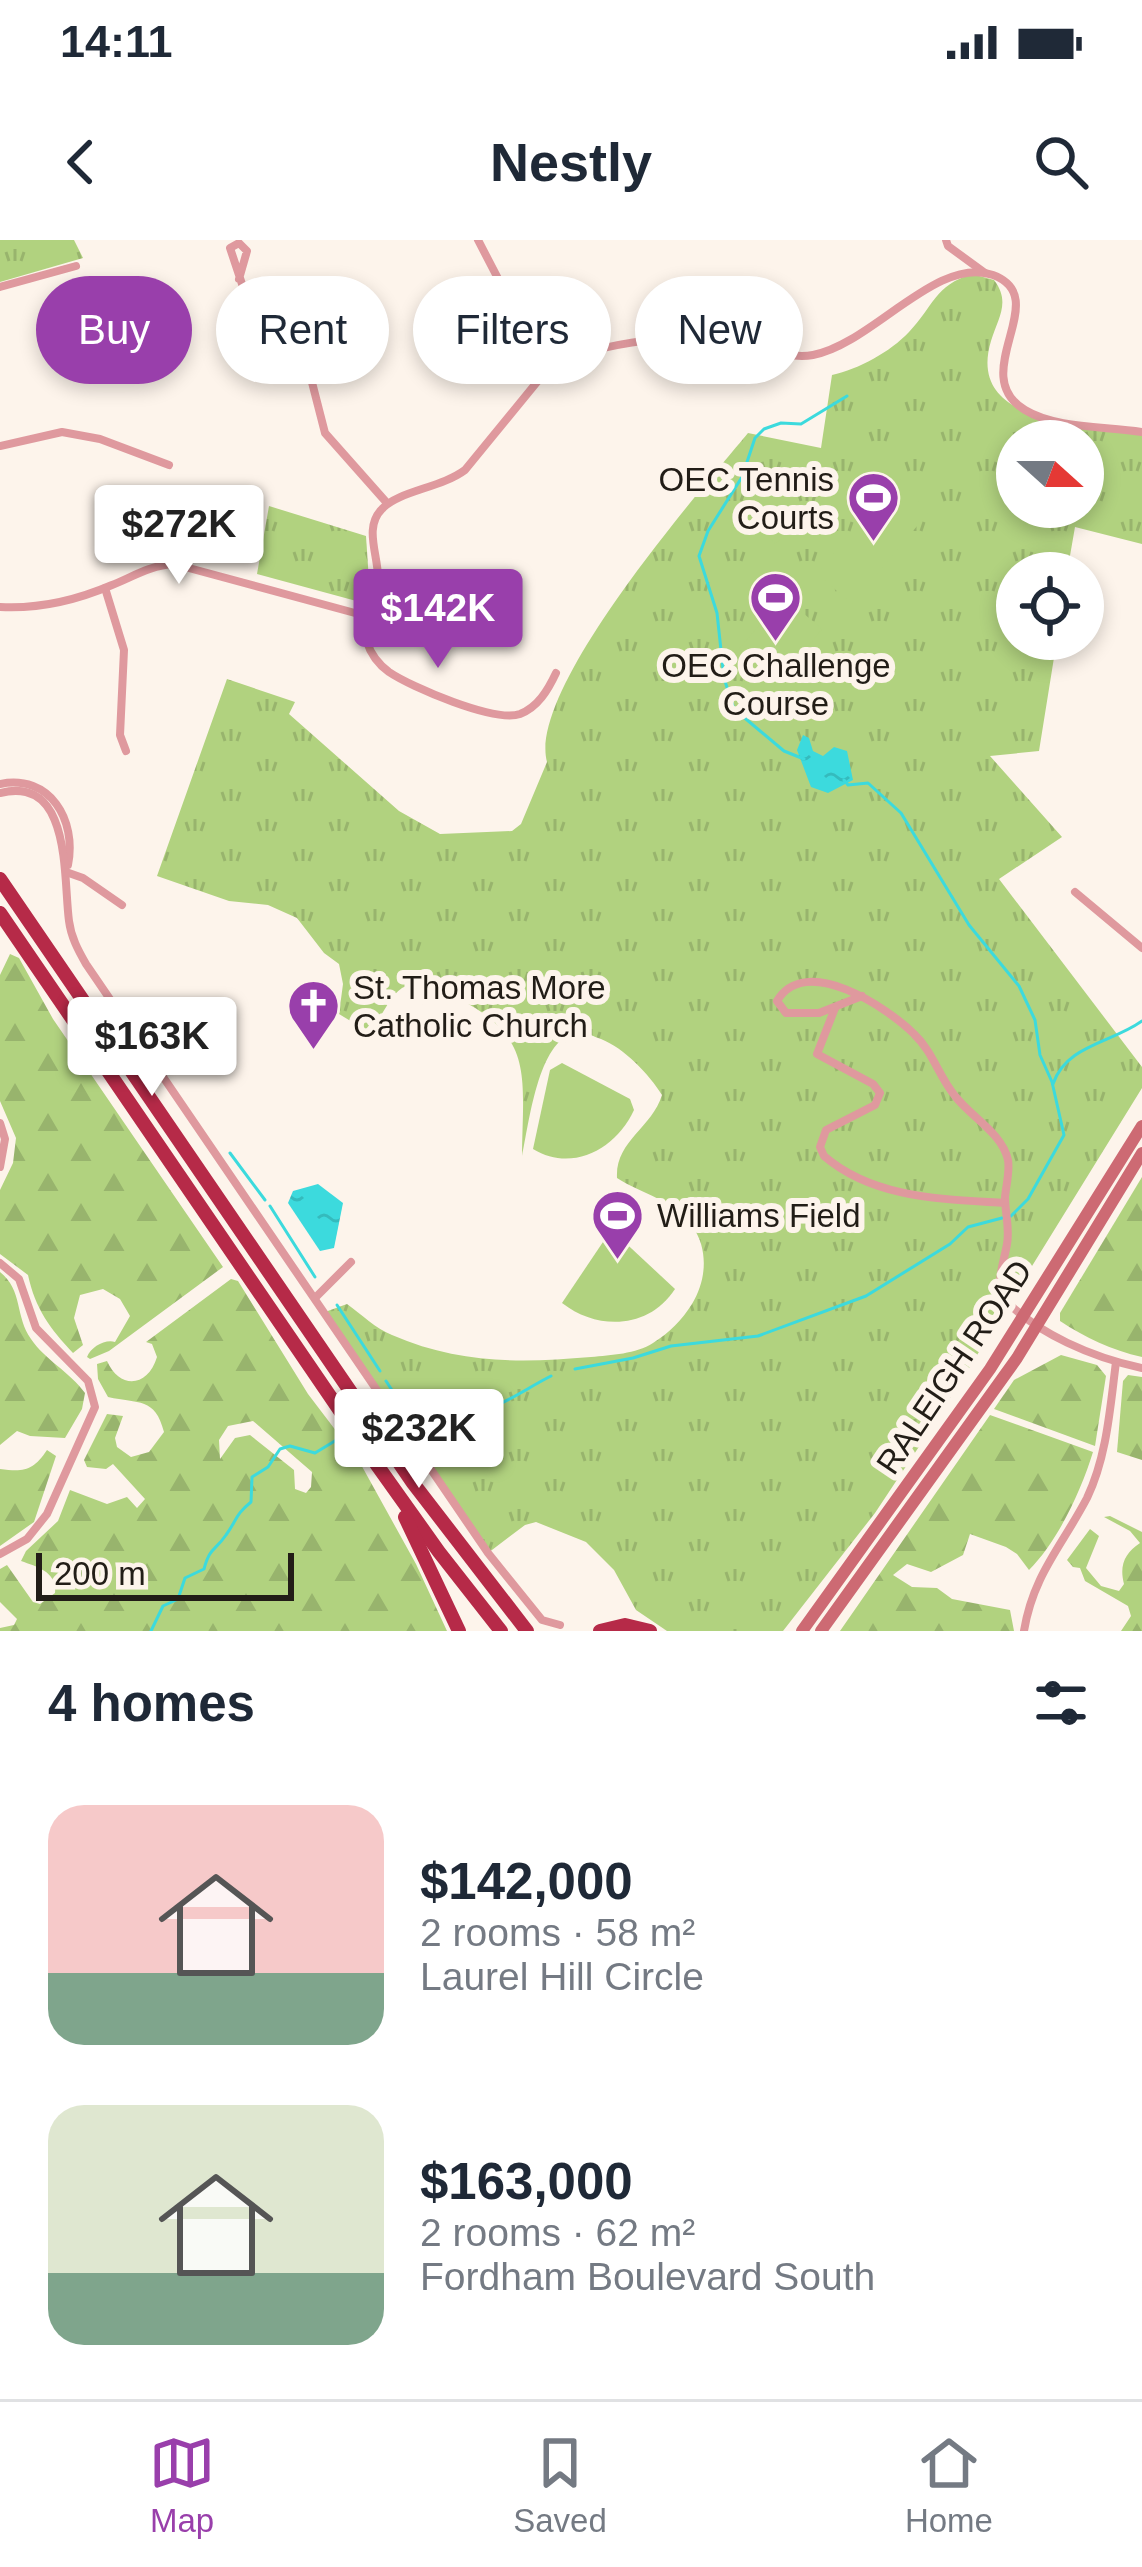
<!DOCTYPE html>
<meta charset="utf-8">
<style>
body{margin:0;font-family:Arial,sans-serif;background:#f2f2f3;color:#1f2937;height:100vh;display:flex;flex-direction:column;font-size:45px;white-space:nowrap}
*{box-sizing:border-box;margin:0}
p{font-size:39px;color:#747a83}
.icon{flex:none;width:66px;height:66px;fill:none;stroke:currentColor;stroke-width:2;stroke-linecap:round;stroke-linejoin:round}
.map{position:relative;height:1391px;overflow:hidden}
.details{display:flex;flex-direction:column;background:#fff;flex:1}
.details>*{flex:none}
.top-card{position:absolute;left:36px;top:36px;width:1071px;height:108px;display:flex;gap:24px}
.needle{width:78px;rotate:111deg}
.tools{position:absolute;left:996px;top:180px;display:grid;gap:24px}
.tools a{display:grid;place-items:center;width:108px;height:108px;border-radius:50%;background:#fff;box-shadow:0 6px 18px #0003;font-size:60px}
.scale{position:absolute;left:36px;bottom:30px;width:258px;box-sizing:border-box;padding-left:12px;border:6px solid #221d17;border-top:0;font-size:33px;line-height:42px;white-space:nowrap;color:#221d17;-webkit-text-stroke:9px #fdf4eb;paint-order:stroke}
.price{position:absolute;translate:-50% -102px;padding:0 27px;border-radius:12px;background:#fff;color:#222;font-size:39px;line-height:78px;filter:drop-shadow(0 3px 6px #0008)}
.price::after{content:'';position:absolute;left:50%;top:72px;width:36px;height:27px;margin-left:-18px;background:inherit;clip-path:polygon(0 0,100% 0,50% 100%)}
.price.on{background:#993fab;color:#fff}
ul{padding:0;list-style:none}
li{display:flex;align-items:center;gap:36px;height:300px;padding:0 48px}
li span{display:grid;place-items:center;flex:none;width:336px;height:240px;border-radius:36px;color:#555}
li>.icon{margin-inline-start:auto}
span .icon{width:144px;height:144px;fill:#fffc;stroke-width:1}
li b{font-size:51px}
h2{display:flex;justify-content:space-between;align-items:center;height:144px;padding:0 48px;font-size:51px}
.tag{padding:0 42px;border-radius:54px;background:#fff;box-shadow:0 6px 18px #0003;font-size:42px;line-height:108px}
.tag.on{background:#993fab;color:#fff}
.status{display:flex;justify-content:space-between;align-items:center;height:84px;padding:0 60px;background:#fff;direction:ltr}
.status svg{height:33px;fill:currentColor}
header{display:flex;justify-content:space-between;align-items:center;height:156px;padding:0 48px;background:#fff;font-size:54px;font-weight:800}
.tabs{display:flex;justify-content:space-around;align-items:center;height:168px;border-top:3px solid #e0e1e3;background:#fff;font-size:33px;color:#747a83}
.tabs a{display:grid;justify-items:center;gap:6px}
.tabs .on{color:#993fab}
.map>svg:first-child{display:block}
.forest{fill:url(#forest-firs);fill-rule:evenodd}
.park{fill:url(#park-tufts);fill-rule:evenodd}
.pitch{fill:#b1d27f}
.water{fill:url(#water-ripples)}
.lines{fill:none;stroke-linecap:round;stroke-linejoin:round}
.stream{stroke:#3cdadd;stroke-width:3}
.minor{stroke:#df999e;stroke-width:8}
.secondary{stroke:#cd6a73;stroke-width:12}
.trunk{stroke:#b62a48;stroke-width:14}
.labels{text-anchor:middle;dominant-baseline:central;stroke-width:12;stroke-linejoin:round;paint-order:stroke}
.poi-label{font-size:33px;fill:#221d17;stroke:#fdf4eb;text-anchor:start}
.street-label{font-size:33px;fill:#221d17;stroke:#fdf4eb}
</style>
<div class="status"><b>14:11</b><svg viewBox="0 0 49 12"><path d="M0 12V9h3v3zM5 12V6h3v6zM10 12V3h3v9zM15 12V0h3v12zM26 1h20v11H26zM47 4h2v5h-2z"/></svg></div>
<header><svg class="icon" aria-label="back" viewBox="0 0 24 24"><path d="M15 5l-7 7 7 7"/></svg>Nestly<svg class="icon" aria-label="search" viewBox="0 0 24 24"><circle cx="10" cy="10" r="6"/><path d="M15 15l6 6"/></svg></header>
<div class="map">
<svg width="1142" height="1391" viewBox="0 0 1142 1391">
<defs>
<pattern id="forest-firs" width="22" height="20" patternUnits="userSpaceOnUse" patternTransform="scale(3)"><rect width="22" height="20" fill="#b1d27f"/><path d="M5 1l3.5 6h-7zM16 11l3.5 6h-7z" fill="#98b46d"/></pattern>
<pattern id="park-tufts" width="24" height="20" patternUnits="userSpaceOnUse" patternTransform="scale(3)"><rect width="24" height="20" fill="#b1d27f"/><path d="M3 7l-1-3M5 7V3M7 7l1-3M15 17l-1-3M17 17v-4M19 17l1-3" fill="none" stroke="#98b46d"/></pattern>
<pattern id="water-ripples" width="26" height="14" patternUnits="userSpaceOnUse" patternTransform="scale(3)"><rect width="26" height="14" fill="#3cdadd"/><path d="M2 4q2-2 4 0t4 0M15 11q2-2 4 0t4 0" fill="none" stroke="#34bbbd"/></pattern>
</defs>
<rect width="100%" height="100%" fill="#fdf4eb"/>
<!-- forest -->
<g class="forest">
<path d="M10,714L19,718L53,779L223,1027L109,1111L90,1119L87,1117C91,1107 105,1099 115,1102L130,1076L120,1059L103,1049L80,1055L74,1078L83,1105L73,1113C50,1089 35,1068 28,1035L0,1014V950L13,923L16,898L0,861V735Z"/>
<path d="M1142,937V1117C1111,1110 1086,1098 1060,1081V1073Z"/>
<path d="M0,1032C23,1050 15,1077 31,1099C45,1120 70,1132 85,1153L82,1169L65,1198L30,1196L17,1191L0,1205Z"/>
<path d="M231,1039L238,1041L308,1154L359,1221L416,1324L447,1391H0V1388L14,1385L17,1379L0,1362V1329L7,1325L33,1362L40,1364L55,1353C57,1332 38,1327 21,1321L26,1311L58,1281L70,1250L107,1264L127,1257L137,1268L145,1259L113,1224L106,1229L87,1227L84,1220L107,1174L123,1176L115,1198L117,1207L131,1217L149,1212L164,1192C155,1157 139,1164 108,1157L98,1139L97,1124L107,1121C120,1150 148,1147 157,1117L152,1104L146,1102ZM253,1181L312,1232L311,1247L306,1253L295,1249L294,1230L250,1195L235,1198L220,1219L219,1200L228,1186Z"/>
<path d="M1061,1115L1097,1125L1106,1136L1095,1206L994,1169L1014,1140Z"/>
<path d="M1128,1135L1142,1137V1220L1117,1212L1123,1141Z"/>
<path d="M990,1175L1093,1212C1081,1251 1058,1301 1029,1330L1017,1314L1006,1307L970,1294L963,1315L931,1332L907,1324L893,1335L912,1347L937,1348L952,1359L1010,1370L1014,1391H840Z"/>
<path d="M47,1210L56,1216L34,1282L0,1306V1229C24,1232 33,1231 47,1210Z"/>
<path d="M1110,1276L1142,1292V1391H1121L1131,1376L1128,1366L1085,1341L1080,1328L1073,1327L1067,1320L1090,1289L1099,1296L1086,1328L1101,1346L1119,1351L1124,1344C1119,1325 1125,1313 1140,1303L1130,1291L1104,1277Z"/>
</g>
<!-- park -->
<g class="park">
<path d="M0,0H74L83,18L0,42Z"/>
<path d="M972,34L994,40C1011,62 998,78 991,101C965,187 1089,184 1142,193V304L1075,287L1067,333H1017V399H1057L1039,511L990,516L1062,597L999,639L1142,827V848L940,1175L875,1273L783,1391H667L636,1370L614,1330L586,1302L536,1282L525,1285L488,1313L325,1072L347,1064C361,1074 376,1089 392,1095C459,1124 520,1123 591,1117C611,1115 636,1114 653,1103C669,1093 682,1080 692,1064C706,1041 709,1011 693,987C678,962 640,953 617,938C615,901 652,888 662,855C649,834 624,808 601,799C592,796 584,791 575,793C538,800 529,884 522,916C523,830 535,794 447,753C433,747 417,739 402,748C386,759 382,782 367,791L339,774L343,744L339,724L324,713L297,678L268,665L229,661L157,636L227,439L295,462L289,474L399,571L440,594L512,591L521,584L547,522C527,449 700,251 748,193L821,208L832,135C859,129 890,112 909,92C933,67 935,45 972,34ZM1017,201H1083V267H1017Z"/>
<path d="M269,266L366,296L369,341L360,362L257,334Z"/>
</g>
<!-- pitch -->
<g class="pitch">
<path d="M900,239L928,273L852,364L817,334L891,242L895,244Z"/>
<path d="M769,250L802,272L776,304L746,279Z"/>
<path d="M784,357L822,389L769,454L730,419Z"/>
<path d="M562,823L630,859L634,870C616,909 572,933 533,909L550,830Z"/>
<path d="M617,995L675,1049C649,1089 598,1091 562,1063L607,996Z"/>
</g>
<!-- water -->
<g class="water">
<path d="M803,495L809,498L813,511L823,516L834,507L847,511L853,540L828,553L811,547L797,510Z"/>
<path d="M318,944L343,963L334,1008L320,1011L288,963L293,951Z"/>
</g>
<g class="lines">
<!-- stream -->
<g class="stream">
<path d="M804,519L784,511L734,469L724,438L717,373L699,316L708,291L742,237L755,198L764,189L781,183L801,184L847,156"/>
<path d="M844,540L848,545L868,543L901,573L969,685L1019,746L1035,780L1040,815L1052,842L1064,895L1028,959L1011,976"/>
<path d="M1053,844C1066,805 1112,803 1142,781"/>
<path d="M230,913L265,960"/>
<path d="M270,966L315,1037"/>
<path d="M337,1065L380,1131"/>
<path d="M575,1129L633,1118L671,1106L758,1096L866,1056L950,1004L968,987L1002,978"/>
<path d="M386,1141L409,1176C429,1171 448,1178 469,1174C499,1169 525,1149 551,1136"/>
<path d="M151,1391L163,1366L178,1359L185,1338L204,1329C210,1307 215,1311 226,1295C237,1280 235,1275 251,1262L252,1237L268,1227L280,1209L290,1206L315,1213L343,1196"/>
</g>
<!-- minor -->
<g class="minor">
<path d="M478,0L546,131"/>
<path d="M946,0L948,6L985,33"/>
<path d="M239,39L247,11L239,3L230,8L242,44L306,119L325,193L387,263"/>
<path d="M0,47L76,26"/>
<path d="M0,206L62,192L100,199L169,225"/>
<path d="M105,348L124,410L120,495L126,511"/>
<path d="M0,367C37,369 77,360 112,345C132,337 151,325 174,324L366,376"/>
<path d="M556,433C548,450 538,467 520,474C495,483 411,447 389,432C378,424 371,415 367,402C360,378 377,363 378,340C379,316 363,288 382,269C398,251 441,248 465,230L546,131C583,104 678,93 724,99C753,103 784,120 813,115C872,104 937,15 993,35C1055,58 965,134 1025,170C1056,189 1107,186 1142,192"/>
<path d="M0,544C50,534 77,580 68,625"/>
<path d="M0,553C72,535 63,637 69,681C71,697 78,710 86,724L488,1313L542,1380L560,1385"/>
<path d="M66,632L83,638L122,665"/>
<path d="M1075,652L1142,708"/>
<path d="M862,756L819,773H786L777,761C805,713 887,767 914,794C933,812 939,837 955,856C971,877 1002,893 1008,920C1010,931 1006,946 1005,957C1005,973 1010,988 1007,1004C1004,1022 996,1040 1003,1058C1037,1094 1094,1118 1142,1128"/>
<path d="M835,768L817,814L873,844L880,853L875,865L826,890L820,907L824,916C874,959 943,959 1005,963"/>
<path d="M0,883L5,899L0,927"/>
<path d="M0,1023L19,1039L36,1088L88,1141L95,1167L47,1274L27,1299L0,1314"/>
<path d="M315,1058L351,1022"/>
<path d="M1024,1391C1033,1335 1062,1306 1087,1258C1107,1216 1110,1168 1116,1122"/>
</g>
<!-- secondary -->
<g class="secondary">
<path d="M802,1391L990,1129L1142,886"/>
<path d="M821,1391L1017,1118L1142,913"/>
</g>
<!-- trunk -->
<g class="trunk">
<path d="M0,639L413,1243L527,1391"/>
<path d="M0,673L377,1225L439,1312L501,1391"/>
<path d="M405,1277L459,1391"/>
<path d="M600,1391L625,1385L650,1391"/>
</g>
</g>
<!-- icons -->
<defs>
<symbol id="stadium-pin" viewBox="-11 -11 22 30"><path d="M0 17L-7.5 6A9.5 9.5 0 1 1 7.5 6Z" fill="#993fab" stroke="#fdf4eb"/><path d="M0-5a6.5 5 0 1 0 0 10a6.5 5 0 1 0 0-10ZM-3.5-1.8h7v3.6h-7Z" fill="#fff"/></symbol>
<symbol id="church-pin" viewBox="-11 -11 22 30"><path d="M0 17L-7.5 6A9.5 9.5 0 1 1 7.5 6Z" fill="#993fab" stroke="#fdf4eb"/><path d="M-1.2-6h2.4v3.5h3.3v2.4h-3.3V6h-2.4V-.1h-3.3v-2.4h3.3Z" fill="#fff"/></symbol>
</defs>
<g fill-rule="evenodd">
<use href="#stadium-pin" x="844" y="228" width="59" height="81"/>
<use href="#stadium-pin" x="746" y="328" width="59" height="81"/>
<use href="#church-pin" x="284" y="736" width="59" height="81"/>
<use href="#stadium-pin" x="588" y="946" width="59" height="81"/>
</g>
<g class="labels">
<!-- poi labels -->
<g class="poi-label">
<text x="834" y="239" text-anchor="end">OEC Tennis<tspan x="834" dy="38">Courts</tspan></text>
<text x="776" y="425" text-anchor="middle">OEC Challenge<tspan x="776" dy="38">Course</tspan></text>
<text x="353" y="747">St. Thomas More<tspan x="353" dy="38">Catholic Church</tspan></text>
<text x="657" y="975">Williams Field</text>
</g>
<!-- street labels -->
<g class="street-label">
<text transform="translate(954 1127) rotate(-56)">RALEIGH ROAD</text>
</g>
</g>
</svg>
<div class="tools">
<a><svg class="needle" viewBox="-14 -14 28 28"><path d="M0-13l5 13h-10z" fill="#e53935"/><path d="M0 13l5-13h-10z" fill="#747a83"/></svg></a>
<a><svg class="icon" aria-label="locate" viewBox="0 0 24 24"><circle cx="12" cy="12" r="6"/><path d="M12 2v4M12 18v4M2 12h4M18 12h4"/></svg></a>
</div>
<div class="scale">200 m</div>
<b class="price" style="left:179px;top:347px">$272K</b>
<b class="price on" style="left:438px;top:431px">$142K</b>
<b class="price" style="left:152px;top:859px">$163K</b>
<b class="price" style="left:419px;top:1251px">$232K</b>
<div class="top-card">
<a class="tag on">Buy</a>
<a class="tag">Rent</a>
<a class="tag">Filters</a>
<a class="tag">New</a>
</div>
</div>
<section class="details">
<h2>4 homes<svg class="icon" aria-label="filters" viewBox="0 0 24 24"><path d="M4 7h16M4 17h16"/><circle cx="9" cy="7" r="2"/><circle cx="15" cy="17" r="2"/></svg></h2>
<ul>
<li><span style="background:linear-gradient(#f6c9c9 70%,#7fa58c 0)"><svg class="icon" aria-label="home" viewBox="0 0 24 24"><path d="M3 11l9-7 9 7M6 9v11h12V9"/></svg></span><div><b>$142,000</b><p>2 rooms · 58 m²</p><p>Laurel Hill Circle</p></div></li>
<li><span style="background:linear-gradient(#dfe7d0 70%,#7fa58c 0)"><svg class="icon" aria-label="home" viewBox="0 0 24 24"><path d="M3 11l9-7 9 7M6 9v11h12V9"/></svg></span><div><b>$163,000</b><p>2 rooms · 62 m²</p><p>Fordham Boulevard South</p></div></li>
</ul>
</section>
<nav class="tabs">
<a class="on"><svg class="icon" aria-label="map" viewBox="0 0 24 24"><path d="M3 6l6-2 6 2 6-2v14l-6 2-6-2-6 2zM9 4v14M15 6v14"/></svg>Map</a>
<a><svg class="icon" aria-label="saved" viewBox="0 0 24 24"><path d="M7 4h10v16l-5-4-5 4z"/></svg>Saved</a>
<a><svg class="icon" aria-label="home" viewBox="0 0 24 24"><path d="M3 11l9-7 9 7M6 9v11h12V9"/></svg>Home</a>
</nav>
